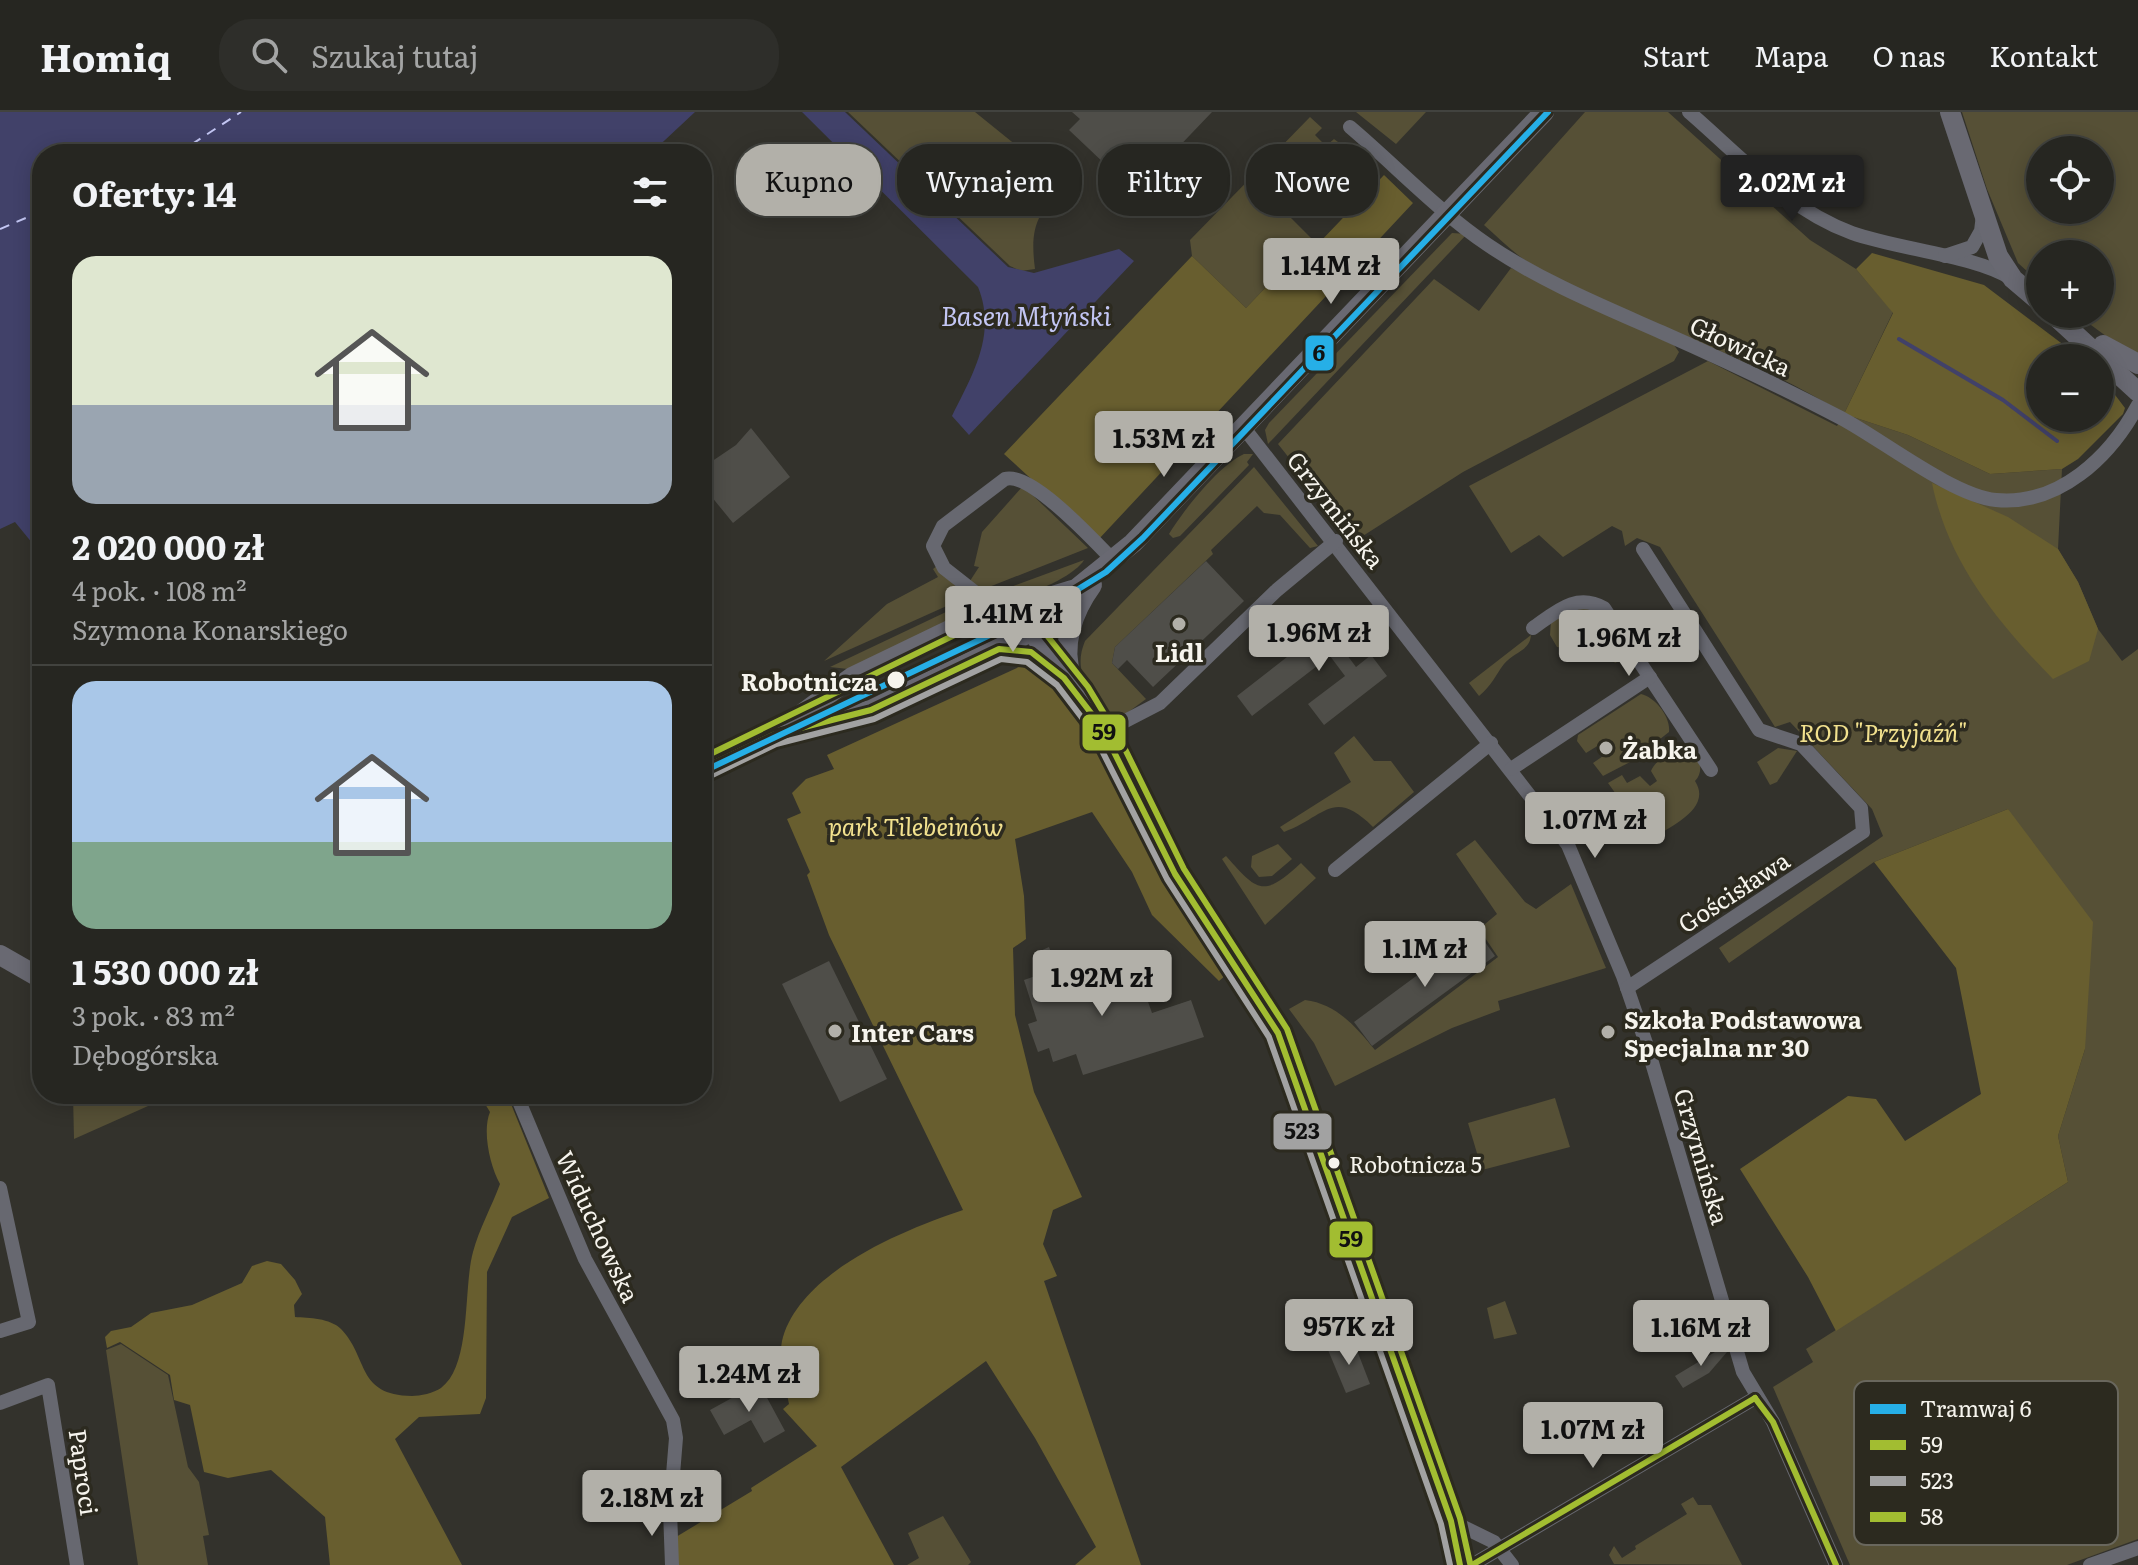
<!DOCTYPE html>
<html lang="pl">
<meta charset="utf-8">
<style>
body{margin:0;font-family:Literata,serif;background:#2e2e2a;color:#f1f3f6;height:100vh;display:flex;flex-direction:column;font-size:30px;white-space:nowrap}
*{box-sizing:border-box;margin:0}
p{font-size:26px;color:#a4a5a5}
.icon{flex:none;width:44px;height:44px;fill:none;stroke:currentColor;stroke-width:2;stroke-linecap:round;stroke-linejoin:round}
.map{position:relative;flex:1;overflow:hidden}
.side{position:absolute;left:32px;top:32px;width:680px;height:960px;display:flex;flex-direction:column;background:#262621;border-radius:32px;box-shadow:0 4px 20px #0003,0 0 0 2px #42433f}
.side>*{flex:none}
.hud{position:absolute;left:736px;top:32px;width:760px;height:72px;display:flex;gap:16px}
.controls{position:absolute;left:2026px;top:24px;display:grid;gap:16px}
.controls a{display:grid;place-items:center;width:88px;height:88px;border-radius:50%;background:#262621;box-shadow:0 4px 20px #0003,0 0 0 2px #42433f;font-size:40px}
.price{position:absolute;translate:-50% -68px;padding:0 18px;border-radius:8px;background:#b2b0a9;color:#111;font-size:26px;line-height:52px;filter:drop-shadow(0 2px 4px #0008)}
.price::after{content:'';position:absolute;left:50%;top:48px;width:24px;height:18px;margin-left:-12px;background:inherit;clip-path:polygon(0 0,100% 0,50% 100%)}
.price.selected{background:#222;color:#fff}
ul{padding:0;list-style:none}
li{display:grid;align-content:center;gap:16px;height:424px;padding:0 40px}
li+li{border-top:2px solid #42433f}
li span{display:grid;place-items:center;height:248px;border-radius:24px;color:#555}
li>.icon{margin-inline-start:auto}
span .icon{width:144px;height:144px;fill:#fffc;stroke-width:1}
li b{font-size:34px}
h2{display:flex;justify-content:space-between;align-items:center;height:96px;padding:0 40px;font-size:34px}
.pill{padding:0 28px;border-radius:32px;background:#262621;box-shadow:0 4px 20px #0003,0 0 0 2px #42433f;font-size:28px;line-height:72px}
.pill.selected{background:#b2b0a9;color:#111}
header{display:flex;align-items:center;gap:48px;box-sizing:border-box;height:112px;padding:0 40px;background:#262621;border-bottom:2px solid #42433f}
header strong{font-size:38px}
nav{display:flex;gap:44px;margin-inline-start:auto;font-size:28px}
.search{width:560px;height:72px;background:#2e2e2a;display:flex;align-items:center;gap:20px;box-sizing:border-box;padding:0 28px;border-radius:32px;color:#a4a5a5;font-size:30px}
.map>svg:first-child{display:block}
.green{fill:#565036;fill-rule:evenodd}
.forest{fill:#685e2f}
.water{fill:#414169}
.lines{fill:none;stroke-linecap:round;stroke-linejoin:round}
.stream{stroke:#414169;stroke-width:4}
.ferry{stroke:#c3c6f3;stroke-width:2;stroke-dasharray:10 8;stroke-linecap:butt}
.building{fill:#4f4e49}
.street{stroke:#676870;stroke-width:14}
.secondary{stroke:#696972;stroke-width:20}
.bus-1-casing{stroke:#2c2a1f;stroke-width:12}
.bus-2-casing{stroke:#2c2a1f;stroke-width:12}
.bus-3-casing{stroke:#2c2a1f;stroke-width:12}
.bus-1{stroke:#a2bd31;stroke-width:6}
.bus-2{stroke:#a2a2a2;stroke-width:6}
.bus-3{stroke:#a2bd31;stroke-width:6}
.tram-1-casing{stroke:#2c2a1f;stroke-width:12}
.tram-1{stroke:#26afe7;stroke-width:6}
.poi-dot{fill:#b2b0a9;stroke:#2c2a1f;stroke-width:3}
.stop-dot{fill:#f6f4ed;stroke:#2c2a1f;stroke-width:3}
.labels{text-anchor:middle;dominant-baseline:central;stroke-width:7;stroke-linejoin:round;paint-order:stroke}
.bus-label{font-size:22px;fill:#f6f4ed;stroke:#2c2a1f;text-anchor:start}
.street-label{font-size:24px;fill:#f6f4ed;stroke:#2c2a1f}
.poi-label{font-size:24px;font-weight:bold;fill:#f6f4ed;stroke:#2c2a1f;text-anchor:start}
.stop-label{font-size:24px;font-weight:bold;fill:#f6f4ed;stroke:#2c2a1f;text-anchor:end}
.park-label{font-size:24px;font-style:italic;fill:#f2e18e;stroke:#2c2a1f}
.water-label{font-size:26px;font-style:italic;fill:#c3c6f3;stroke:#2c2a1f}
.key{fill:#2c2a1f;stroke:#69675d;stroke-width:2}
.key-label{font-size:22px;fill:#f6f4ed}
.line-badge{stroke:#2c2a1f;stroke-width:3}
.pale-badge-label{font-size:22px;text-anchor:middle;font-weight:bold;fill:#111}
</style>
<header>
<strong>Homiq</strong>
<div class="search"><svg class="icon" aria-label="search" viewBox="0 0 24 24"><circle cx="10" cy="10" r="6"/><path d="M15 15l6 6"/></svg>Szukaj tutaj</div>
<nav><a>Start</a><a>Mapa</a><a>O nas</a><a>Kontakt</a></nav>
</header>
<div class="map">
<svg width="2138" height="1453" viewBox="0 0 2138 1453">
<rect width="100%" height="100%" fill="#33322c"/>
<!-- green -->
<g class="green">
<path d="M848,0H975L1068,75C1035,98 1030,119 1035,157L1021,159L1010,154Z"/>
<path d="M1356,0H1426L1396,32Z"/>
<path d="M1585,0H1668L1810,128L1856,157L1893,200L1844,302L1908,323L1990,362L2062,357L2058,437L2078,470L2098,517L2122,549L2138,537V1427L2067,1453H1850L1773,1275L1813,1250L1806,1237L2068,1070L2058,1024L2085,937L2008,697L1874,750L1729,851L1719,836L1883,724L1872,697L1790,610L1775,615L1660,435L1637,426L1625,434L1622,419L1612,414L1563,445L1539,423L1511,441L1469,374L1708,249L1837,314L1844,302C1746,239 1630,211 1531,152C1514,142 1499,126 1484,113Z"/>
<path d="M1962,0H2138V241L2125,238L2076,202H2100V142H2040V171L2018,151L1987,77ZM2040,38H2100V98H2040Z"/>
<path d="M1310,5L1322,16L1315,23L1326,34L1334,27L1350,39L1288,103L1312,127L1246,196L1192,144L1190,128Z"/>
<path d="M1452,121L1467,122L1268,332L1265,318L1269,311Z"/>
<path d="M1511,156L1674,233L1679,240L1674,249L1463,360L1355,429L1278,332L1434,167L1479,199Z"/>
<path d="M1244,342H1253L1247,350L1249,353L1180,424L1173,426L1169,422C1183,399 1219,353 1244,342Z"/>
<path d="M1254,355L1318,434L1310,436L1280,403L1264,401L1257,394L1211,438L1213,442L1115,535L1112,551L1146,587L1127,601L1108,602C1090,578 1072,560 1085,529Z"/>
<path d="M1023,374L1088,436L979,479L968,472L979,455L974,454L982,420Z"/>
<path d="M1084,448C1074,466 1007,496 986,484Z"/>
<path d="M937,454L969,484L824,549L887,492L938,465L933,457Z"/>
<path d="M1586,495L1603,502L1616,521L1604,522L1621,548L1615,551L1596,523L1587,528L1584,524L1565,536L1557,535L1550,523L1551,509L1572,496Z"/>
<path d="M946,500L954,508L848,557L830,555Z"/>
<path d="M1531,523C1530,539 1514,540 1504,552C1495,564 1492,573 1479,584L1469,571Z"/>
<path d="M1641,582C1655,585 1671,605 1669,620L1641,642L1635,634L1626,639L1632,649L1603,664L1593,651L1606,642L1599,633L1586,641L1577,629L1578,623Z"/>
<path d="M1354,624L1374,649H1391L1414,680L1373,715C1333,675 1325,705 1284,720L1280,715L1351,670L1334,641Z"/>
<path d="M1778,636L1797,639L1777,670L1770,673L1757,650Z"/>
<path d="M1686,639C1700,642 1705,659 1695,669C1713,697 1669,715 1649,728L1608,671L1622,663L1627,671L1640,664L1650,674L1657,669L1651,659C1656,646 1673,640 1686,639Z"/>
<path d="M1475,728L1525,790L1536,797L1571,772L1606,856L1498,889L1500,898L1452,916L1335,974L1314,931L1289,897L1305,888C1337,892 1356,915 1375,938L1498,845L1479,817L1497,802L1456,742Z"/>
<path d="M1278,732L1292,747L1272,764L1259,765L1251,755L1252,744Z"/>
<path d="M1226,744C1258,780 1263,786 1301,751L1316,766L1265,813L1222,747Z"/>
<path d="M73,982H175L74,1027Z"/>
<path d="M1555,986L1570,1035L1482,1058L1468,1011Z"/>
<path d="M1505,1189L1517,1222L1494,1227L1487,1196Z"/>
<path d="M121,1232L168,1263L188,1355L199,1370L209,1423L203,1424L208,1453H138L106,1238Z"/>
<path d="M1693,1385L1698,1393H1711L1742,1453L1614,1452L1609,1443L1614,1434L1622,1446L1636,1437L1635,1434L1687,1402L1681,1392Z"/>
<path d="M943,1404L971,1450L968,1453H907L919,1446L908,1421Z"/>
</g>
<!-- forest -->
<g class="forest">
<path d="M1384,63L1413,91L1098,428L1004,342L1192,144L1246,196L1312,127L1318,132Z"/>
<path d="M1872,141L1984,173L2081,246H2040V306H2100V263L2125,296L2123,302L2078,347L2062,357L1990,362L1908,323L1844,302L1893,201L1856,157Z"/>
<path d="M1932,371L2008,405L2058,437L2078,470L2098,517L2089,549L2053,567C1997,510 1948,450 1932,371Z"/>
<path d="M1021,554C1093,583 1122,696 1158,760C1178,795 1203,829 1226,863L1219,869L1152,803L1132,760L1092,700L1015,727L1024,784L1026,827L1013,836L1015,903L1034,980L1082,1085L1053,1098L1043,1132L1057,1164L1044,1169L1141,1453H1075L1096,1435L1035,1326L986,1249L841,1355L894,1453H677L676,1425L752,1379L751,1376L817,1334L783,1297L789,1292C785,1271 777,1246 783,1225C803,1159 903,1118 963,1098L829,823L807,763L810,760L787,707L801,701L792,681L806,667L834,657L827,643Z"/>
<path d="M2008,697L2093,810L2085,937L2058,1024L2068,1070L1836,1219L1808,1165L1740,1057L1848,984L1876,987L1905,1029L1981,982L1956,856L1874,750Z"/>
<path d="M479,982H507L549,1086L512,1105L487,1160L486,1286L480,1302L419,1305L395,1327L462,1453H330L325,1405L271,1358L228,1366L204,1360L190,1293L174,1288L170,1263L120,1230L107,1236L105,1225L111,1219L131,1215L151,1201L192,1193L242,1171L252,1154L267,1149L281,1152L295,1168L302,1182L294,1193L295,1205C309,1206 330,1206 341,1217C369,1246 356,1283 412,1284C420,1284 434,1281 441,1276C472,1253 463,1176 473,1140C479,1117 492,1094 500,1072C490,1054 482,1019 490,1000Z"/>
</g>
<!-- water -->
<g class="water">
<path d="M0,0H695L650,42H42V443L15,410L0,417Z"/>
<path d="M802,0H845L1008,155L1034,161L1119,137L1134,149L969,323L952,304C973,262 997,222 978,175Z"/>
</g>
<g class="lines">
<!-- stream -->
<path class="stream" d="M1899,227L2003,288L2057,329"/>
<!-- ferry -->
<g class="ferry">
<path d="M177,42L241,0"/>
<path d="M0,117L42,99"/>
</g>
</g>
<!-- building -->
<g class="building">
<path d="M1072,0H1212L1126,90L1097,62L1106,53L1069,18L1080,7Z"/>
<path d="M751,316L790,365L733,411L702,373V356L736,333Z"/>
<path d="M1206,449L1244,489L1153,575L1127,548L1118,557L1112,551L1115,535Z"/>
<path d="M1346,499L1361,520L1341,535L1356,555L1371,543L1387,564L1324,613L1308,592L1345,564L1330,544L1252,604L1237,584Z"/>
<path d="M1477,819L1495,844L1372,934L1354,910Z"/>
<path d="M1049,835L1057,856L1080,848L1088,872L1124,859L1128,874L1141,870L1152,901L1191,888L1204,925L1083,963L1076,942L1053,950L1049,936L1038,940L1028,912L1037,909L1024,868L1047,860L1040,839Z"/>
<path d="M829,849L887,967L840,990L782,872Z"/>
<path d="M1353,1228L1370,1272L1346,1281L1328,1238Z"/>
<path d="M1725,1234L1727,1240L1709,1261L1683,1276L1675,1264Z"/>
<path d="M759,1271L785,1319L764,1331L751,1308L724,1323L710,1298Z"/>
</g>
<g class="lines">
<!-- street -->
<g class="street">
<path d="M1689,0C1740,44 1787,97 1852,121C1896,137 1978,144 2012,167"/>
<path d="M1350,15C1396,54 1439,100 1488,133C1541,169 1602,194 1661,220C1722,247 1782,275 1841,306C1881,327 1953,384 1996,388C2059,394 2110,345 2138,293"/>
<path d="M1945,144L1972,135L1981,119L1983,103"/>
<path d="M1244,316L1568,733L1623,864L1648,937L1743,1260L1773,1310L1836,1453"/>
<path d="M1000,500L944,456L933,434L943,414L1005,367C1031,359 1095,430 1114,449"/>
<path d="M1533,516C1556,500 1576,480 1604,496L1711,658"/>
<path d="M1104,620L1160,591L1277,478L1336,429"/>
<path d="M1511,657L1650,565"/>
<path d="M1335,758L1491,631"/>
<path d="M1627,876L1863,720L1861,696L1801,632L1759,618L1643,437"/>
<path d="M516,982L585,1147L673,1308L676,1326L670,1399L672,1453"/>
<path d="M0,1076L29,1210L0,1219"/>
<path d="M0,1291L48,1273L77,1453"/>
<path d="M1451,1409L1494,1430L1512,1453"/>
<path d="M1472,1453L1755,1286"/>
<path d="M2090,1453L2138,1436"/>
</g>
<!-- secondary -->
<g class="secondary">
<path d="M1950,0L1998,144L2013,167L2040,190"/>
<path d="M2053,202L2138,280"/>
<path d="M2103,233L2138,252"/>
<path d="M1000,500L1030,518L1079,580L1114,637L1175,762L1278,921L1451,1409L1460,1453"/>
<path d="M1072,566C1060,534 1073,499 1092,473"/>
<path d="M773,623L871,598L1021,525L1041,512L1076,477L1133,431L1544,0"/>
<path d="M702,657L773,623L852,565L964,511L1072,478"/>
<path d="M0,843L42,867"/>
</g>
<defs>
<g id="bus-1">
<path d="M702,657L773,623L871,598L999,537L1031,540L1064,566L1101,614L1175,762L1278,921L1451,1409L1460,1453"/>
<path d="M1755,1286L1773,1310L1836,1453"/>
<path d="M1472,1453L1755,1286"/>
</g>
<path id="bus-2" d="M706,666L776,632L874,607L1001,547L1027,550L1057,573L1092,619L1167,767L1269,925L1441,1412L1450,1453"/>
<path id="bus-3" d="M702,646L1010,496H1018L1037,511L1088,575L1123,633L1184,757L1287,917L1460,1406L1470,1451"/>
</defs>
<!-- bus-1 casing -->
<use href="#bus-1" class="bus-1-casing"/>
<!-- bus-2 casing -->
<use href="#bus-2" class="bus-2-casing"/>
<!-- bus-3 casing -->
<use href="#bus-3" class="bus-3-casing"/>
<!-- bus-1 -->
<use href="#bus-1" class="bus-1"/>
<!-- bus-2 -->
<use href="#bus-2" class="bus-2"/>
<!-- bus-3 -->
<use href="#bus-3" class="bus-3"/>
<defs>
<path id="tram-1" d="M702,660L1051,494L1106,460L1143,426L1548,0"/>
</defs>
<!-- tram-1 casing -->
<use href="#tram-1" class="tram-1-casing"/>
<!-- tram-1 -->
<use href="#tram-1" class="tram-1"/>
</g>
<!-- markers -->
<g class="poi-dot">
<circle cx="1179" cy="512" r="8"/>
<circle cx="1606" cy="636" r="8"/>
<circle cx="835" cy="919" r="8"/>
<circle cx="1608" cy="920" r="8"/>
</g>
<g class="stop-dot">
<circle cx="896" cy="568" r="10"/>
<circle cx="1334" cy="1051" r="7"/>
</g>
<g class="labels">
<!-- bus labels -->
<g class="bus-label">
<text x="1349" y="1051">Robotnicza 5</text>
</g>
<!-- street labels -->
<g class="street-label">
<text transform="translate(1741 233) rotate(25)">Głowicka</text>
<text transform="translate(1337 397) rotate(52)">Grzymińska</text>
<text transform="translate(1733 779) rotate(-33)">Gościsława</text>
<text transform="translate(1703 1044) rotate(74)">Grzymińska</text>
<text transform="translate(599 1114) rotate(65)">Widuchowska</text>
<text transform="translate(85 1360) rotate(82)">Paproci</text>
</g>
<!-- poi labels -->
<g class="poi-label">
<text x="1179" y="539" text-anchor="middle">Lidl</text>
<text x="1622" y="636">Żabka</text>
<text x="1624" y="906">Szkoła Podstawowa<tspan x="1624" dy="28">Specjalna nr 30</tspan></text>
<text x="851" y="919">Inter Cars</text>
</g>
<!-- stop labels -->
<g class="stop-label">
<text x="878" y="568">Robotnicza</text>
</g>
<!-- park labels -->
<g class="park-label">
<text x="1883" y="619">ROD "Przyjaźń"</text>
<text x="916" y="713">park Tilebeinów</text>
</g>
<!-- water labels -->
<g class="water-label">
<text x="1026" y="202">Basen Młyński</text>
</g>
</g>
<!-- legend -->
<rect x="1854" y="1269" width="264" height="164" rx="12" class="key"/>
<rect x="1870" y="1292" width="36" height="10" fill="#26afe7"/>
<rect x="1870" y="1328" width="36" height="10" fill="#a2bd31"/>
<rect x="1870" y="1364" width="36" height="10" fill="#a2a2a2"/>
<rect x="1870" y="1400" width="36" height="10" fill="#a2bd31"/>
<g class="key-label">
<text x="1920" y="1305">Tramwaj 6</text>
<text x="1920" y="1341">59</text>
<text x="1920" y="1377">523</text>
<text x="1920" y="1413">58</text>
</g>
<g class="line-badge">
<rect x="1304" y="222" width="31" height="38" rx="8" fill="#26afe7"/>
<rect x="1081" y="601" width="46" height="39" rx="8" fill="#a2bd31"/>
<rect x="1272" y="1000" width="61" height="39" rx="8" fill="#a2a2a2"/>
<rect x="1328" y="1108" width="46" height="39" rx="8" fill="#a2bd31"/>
</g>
<g class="pale-badge-label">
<text x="1319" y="249">6</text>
<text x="1104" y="628">59</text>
<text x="1302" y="1027">523</text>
<text x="1351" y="1135">59</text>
</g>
</svg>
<div class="controls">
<a><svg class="icon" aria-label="locate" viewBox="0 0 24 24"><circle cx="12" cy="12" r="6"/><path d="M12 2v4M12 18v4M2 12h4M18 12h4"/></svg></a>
<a>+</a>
<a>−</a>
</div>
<b class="price selected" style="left:1792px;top:111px">2.02M zł</b>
<b class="price" style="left:1331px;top:194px">1.14M zł</b>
<b class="price" style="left:1164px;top:367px">1.53M zł</b>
<b class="price" style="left:1013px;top:542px">1.41M zł</b>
<b class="price" style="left:1319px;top:561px">1.96M zł</b>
<b class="price" style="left:1629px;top:566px">1.96M zł</b>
<b class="price" style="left:1595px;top:748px">1.07M zł</b>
<b class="price" style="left:1425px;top:877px">1.1M zł</b>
<b class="price" style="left:1102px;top:906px">1.92M zł</b>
<b class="price" style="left:1349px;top:1255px">957K zł</b>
<b class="price" style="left:1701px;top:1256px">1.16M zł</b>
<b class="price" style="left:749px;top:1302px">1.24M zł</b>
<b class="price" style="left:1593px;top:1358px">1.07M zł</b>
<b class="price" style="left:652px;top:1426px">2.18M zł</b>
<div class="hud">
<a class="pill selected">Kupno</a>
<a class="pill">Wynajem</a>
<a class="pill">Filtry</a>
<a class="pill">Nowe</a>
</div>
<section class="side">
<h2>Oferty: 14<svg class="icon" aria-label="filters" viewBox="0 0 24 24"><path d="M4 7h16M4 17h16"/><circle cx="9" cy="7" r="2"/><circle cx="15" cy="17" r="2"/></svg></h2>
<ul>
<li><span style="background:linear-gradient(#dfe7d0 60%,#9aa5b1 0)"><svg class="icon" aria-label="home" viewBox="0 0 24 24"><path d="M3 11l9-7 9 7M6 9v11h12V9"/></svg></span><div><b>2 020 000 zł</b><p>4 pok. · 108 m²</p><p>Szymona Konarskiego</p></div></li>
<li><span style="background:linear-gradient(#a9c7e8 65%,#7fa58c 0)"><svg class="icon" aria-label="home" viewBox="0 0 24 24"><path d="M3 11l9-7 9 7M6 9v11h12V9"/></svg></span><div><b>1 530 000 zł</b><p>3 pok. · 83 m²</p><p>Dębogórska</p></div></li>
</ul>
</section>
</div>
